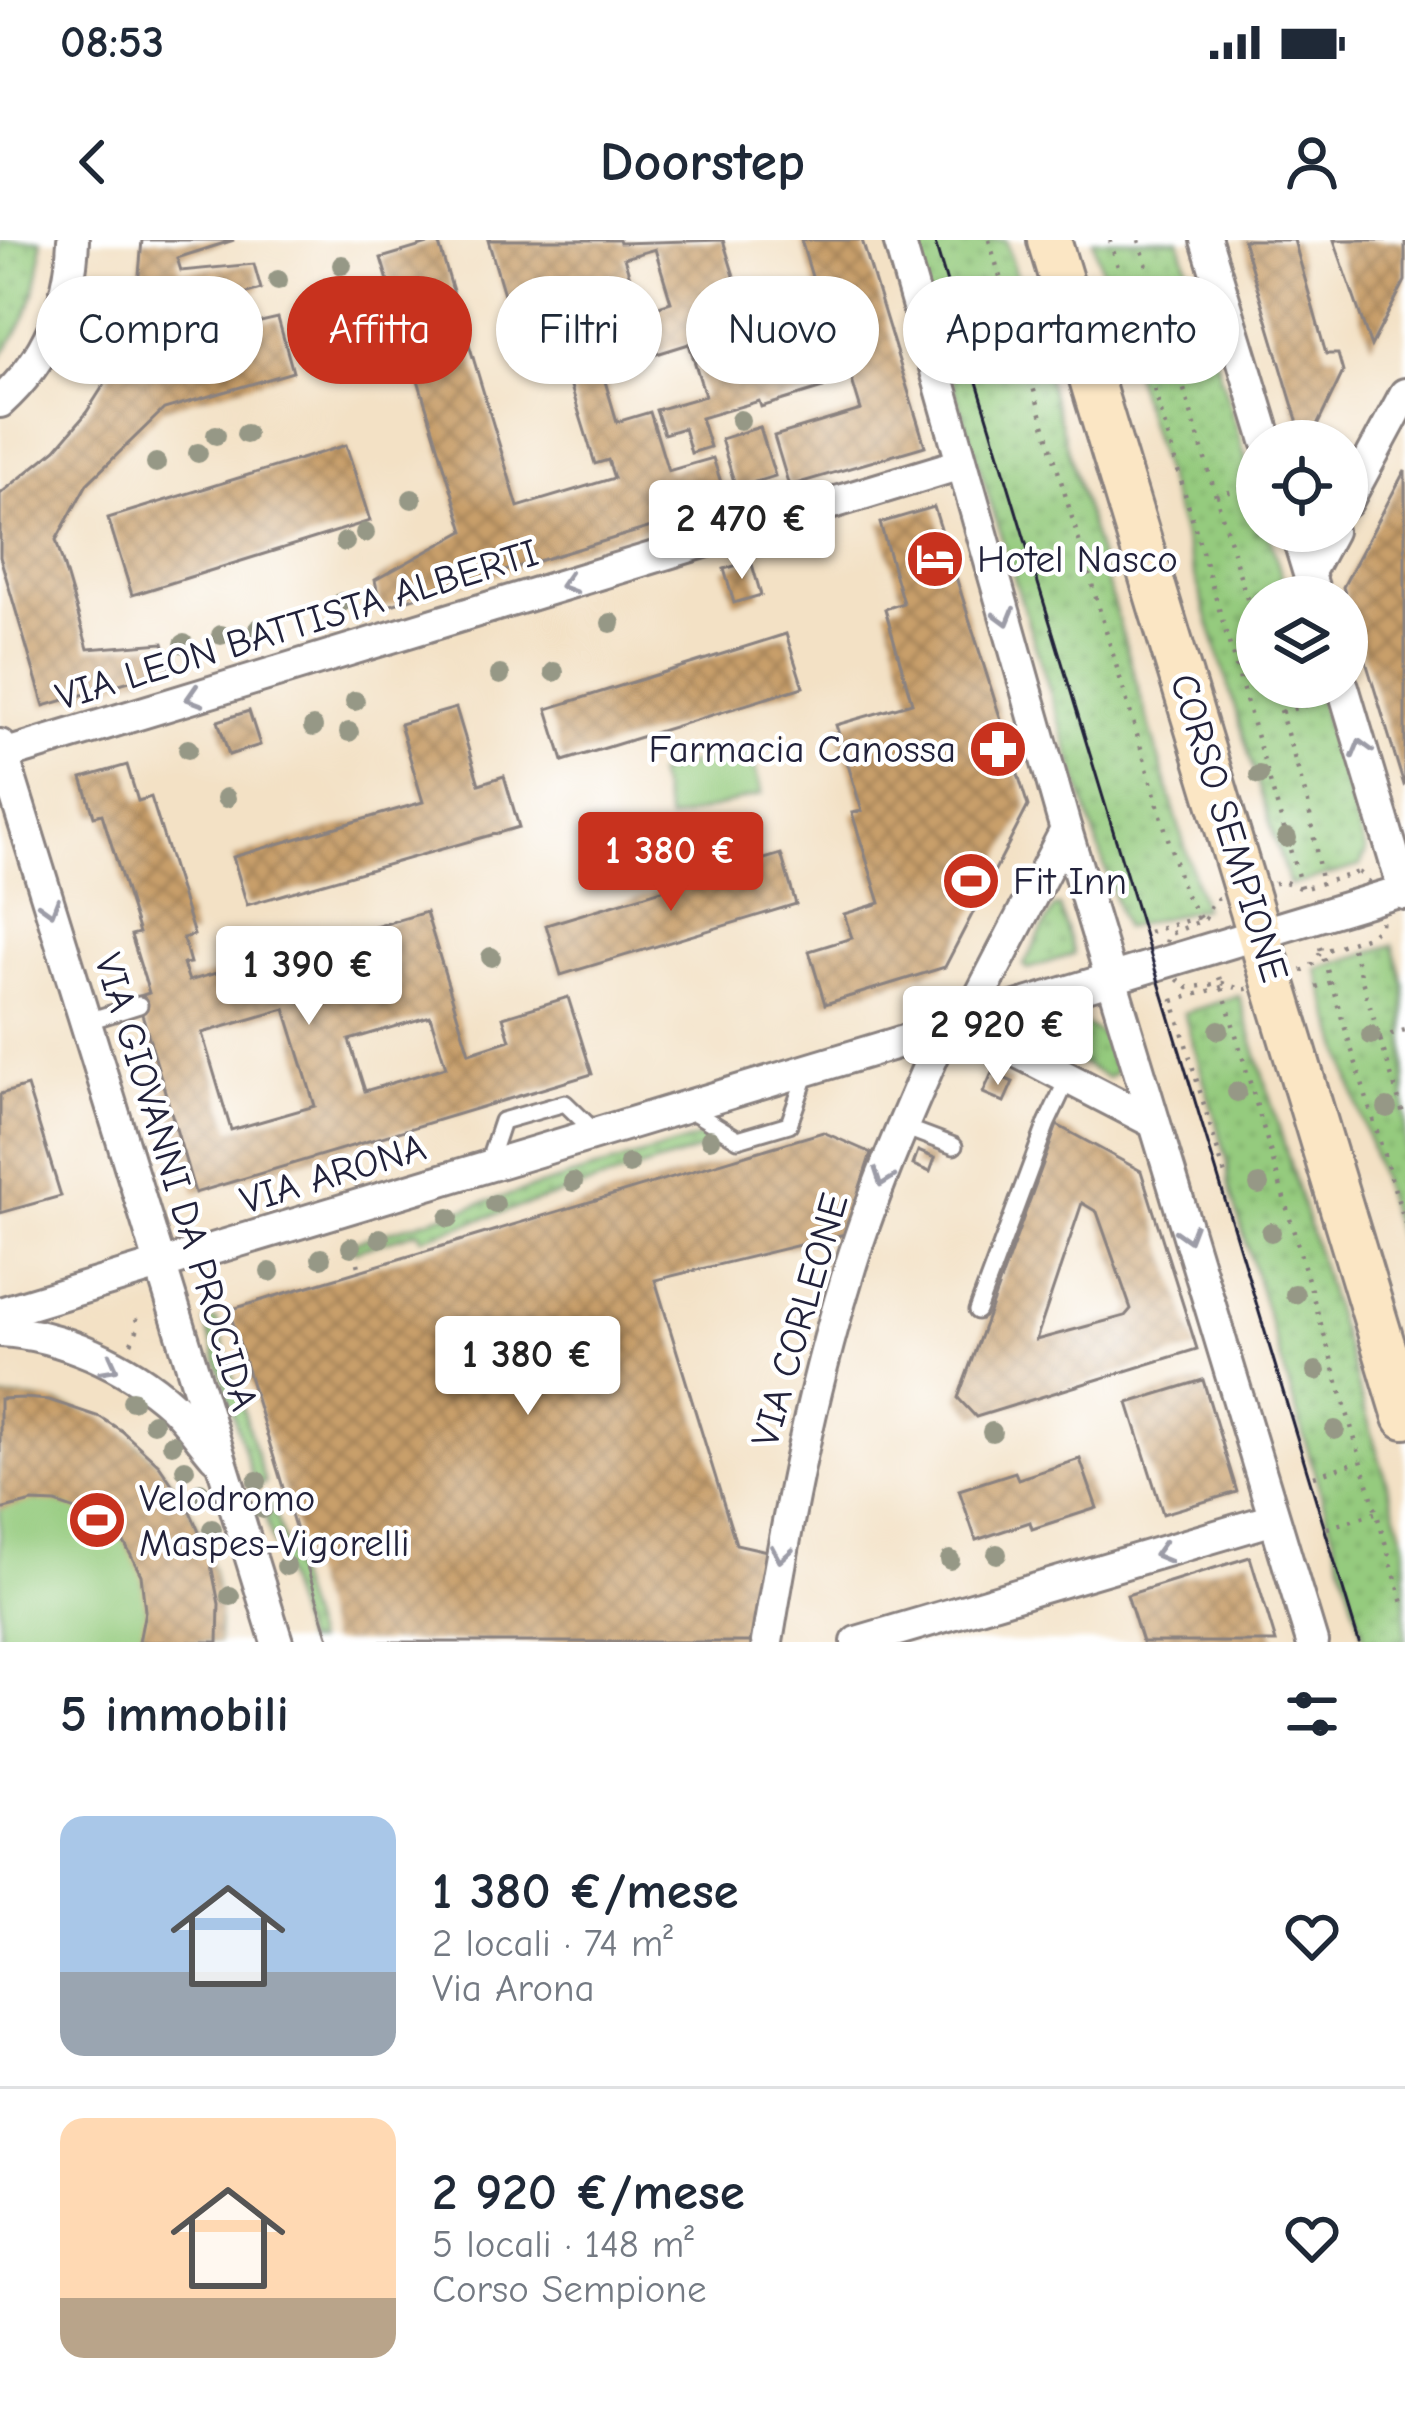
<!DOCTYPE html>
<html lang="it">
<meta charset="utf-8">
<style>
body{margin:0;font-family:"Comic Neue",sans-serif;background:#f6f6f7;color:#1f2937;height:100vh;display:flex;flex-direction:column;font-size:45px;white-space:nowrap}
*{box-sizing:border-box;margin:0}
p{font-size:39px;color:#747a83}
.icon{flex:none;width:66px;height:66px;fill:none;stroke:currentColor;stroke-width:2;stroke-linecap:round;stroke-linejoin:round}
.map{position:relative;height:1402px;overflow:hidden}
.side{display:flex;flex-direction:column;background:#fff;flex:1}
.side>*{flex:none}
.hud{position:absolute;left:36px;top:36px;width:1335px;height:108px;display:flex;gap:24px}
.fabs{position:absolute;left:1236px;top:180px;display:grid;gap:24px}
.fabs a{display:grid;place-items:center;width:132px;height:132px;border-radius:50%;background:#fff;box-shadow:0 3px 9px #0004;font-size:60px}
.price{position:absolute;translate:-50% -102px;padding:0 27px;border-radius:12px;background:#fff;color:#222;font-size:39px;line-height:78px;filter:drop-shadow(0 3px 6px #0008)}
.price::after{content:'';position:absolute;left:50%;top:72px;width:36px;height:27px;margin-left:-18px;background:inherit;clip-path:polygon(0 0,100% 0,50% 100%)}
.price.on{background:#c8321e;color:#fff}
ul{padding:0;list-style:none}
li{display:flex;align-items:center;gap:36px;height:300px;padding:0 60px}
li+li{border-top:3px solid #e0e1e3}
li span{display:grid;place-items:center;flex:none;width:336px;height:240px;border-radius:24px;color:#555}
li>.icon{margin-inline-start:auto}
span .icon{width:144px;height:144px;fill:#fffc;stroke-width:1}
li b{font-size:51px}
h2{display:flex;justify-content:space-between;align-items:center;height:144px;padding:0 60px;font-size:51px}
.tag{padding:0 42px;border-radius:54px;background:#fff;box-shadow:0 3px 9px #0004;font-size:42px;line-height:108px}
.tag.on{background:#c8321e;color:#fff}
.status{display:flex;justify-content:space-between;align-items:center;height:84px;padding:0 60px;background:#fff;direction:ltr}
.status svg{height:33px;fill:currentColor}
header{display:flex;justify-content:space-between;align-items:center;height:156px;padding:0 60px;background:#fff;font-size:54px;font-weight:700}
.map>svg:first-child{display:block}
.grass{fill:url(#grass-dots);stroke:#5c765c;stroke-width:3}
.pitch{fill:#95cb7e;stroke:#5c765c;stroke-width:3}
.building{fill:url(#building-cross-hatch);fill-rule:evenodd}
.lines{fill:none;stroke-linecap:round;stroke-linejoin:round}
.service-casing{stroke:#8a8280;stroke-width:21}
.minor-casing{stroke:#8a8280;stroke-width:36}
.secondary-casing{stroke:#8a8280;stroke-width:48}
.path{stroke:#8a8280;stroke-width:4.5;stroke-dasharray:3 9;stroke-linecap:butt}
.service{stroke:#fff;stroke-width:15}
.minor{stroke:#fff;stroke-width:30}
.secondary{stroke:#fbe6c4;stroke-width:42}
.tram{stroke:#22223b;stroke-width:3}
.tree{fill:#969886}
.oneway{stroke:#9c9ca7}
.labels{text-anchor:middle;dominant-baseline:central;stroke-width:9;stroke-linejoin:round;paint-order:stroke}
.poi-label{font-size:39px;fill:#22223b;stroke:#fff;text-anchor:start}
.street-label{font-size:39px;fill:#22223b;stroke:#fff}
</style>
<div class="status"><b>08:53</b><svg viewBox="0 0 49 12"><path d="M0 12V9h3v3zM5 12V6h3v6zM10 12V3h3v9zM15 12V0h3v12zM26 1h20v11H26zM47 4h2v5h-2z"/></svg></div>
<header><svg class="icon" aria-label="back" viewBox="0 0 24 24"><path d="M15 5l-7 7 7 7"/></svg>Doorstep<svg class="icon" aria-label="person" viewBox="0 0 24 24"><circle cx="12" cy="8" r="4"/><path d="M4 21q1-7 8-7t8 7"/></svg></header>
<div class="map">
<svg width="1405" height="1402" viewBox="0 0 1405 1402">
<defs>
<pattern id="grass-dots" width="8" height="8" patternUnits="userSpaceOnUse" patternTransform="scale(3)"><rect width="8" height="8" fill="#95cb7e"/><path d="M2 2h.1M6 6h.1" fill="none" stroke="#80ae6e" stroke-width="1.8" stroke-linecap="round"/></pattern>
<pattern id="building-cross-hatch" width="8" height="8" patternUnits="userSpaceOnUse" patternTransform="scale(3)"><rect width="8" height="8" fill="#c89f6a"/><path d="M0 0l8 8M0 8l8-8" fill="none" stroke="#a28158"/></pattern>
</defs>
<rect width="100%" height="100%" fill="#fff"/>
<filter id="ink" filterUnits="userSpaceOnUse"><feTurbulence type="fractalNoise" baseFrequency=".00833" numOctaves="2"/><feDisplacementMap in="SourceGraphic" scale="24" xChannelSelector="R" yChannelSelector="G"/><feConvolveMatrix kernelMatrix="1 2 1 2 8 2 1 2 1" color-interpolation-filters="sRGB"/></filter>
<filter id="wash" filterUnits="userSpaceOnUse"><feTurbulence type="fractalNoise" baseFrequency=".004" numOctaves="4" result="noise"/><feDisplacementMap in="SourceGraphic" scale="48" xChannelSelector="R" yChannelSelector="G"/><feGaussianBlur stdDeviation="2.7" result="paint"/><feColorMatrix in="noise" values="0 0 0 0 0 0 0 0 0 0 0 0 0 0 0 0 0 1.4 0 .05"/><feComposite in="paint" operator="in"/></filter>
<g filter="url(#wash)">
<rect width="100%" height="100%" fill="#f3e1c5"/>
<!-- grass -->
<g class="grass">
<path d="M0,0H41C42,41 27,85 0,117Z"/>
<path d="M908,0H1006L1203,668L1124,688Z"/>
<path d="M1093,0H1179L1257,255V291H1268L1288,357H1257V447H1315L1366,612L1360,626L1289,646Z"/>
<path d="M1059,666L1074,714L1028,729L1024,725L1054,668Z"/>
<path d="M1393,705L1405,746V1022L1317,729Z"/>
<path d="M1239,756L1405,1303V1402H1365L1228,942V922L1184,773Z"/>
<path d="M1086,785L1106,797L1117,831L1108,838L1048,805L1053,795Z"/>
<path d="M714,893L728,901L422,998L419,991L354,1011L351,1003Z"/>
<path d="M216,1079L265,1243L255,1246L205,1082Z"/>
<path d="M272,1264L315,1402H304L262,1267Z"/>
</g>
<!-- pitch -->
<g class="pitch">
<path d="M749,508L762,554L669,581L656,534Z"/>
<path d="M23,1158C145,1167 227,1284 218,1402H0V1159Z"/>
</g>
<g id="blocks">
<!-- building -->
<g class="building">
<path d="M142,0H234L177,18L181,31L254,24L261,49L185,71L166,105L186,116L194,102L208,109L215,97L229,105L239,87L278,78L293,132L164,169L87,244L56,300L88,409L163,403L171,429L44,466L0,317V254L56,209L84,176L107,140L125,100L137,58Z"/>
<path d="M488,0H619L620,3L723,0L741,59L730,62L745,111L827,87L801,0H862L925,206L789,246L774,196L861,170L844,114L816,122L823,148L761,167L759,161L701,178L710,207L691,213L684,188L664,194L656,170L705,156L689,104L602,131L617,182L650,172L668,231L713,218L728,264L381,368L375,340L464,291L381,18L438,1L518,267L614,238L608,220L595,224L556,98L589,88L580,58L511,78ZM655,9L671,62L641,72L624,18Z"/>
<path d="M1243,0H1294L1326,114H1338L1343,132L1315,190H1300Z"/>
<path d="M1334,0H1405V41L1371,106Z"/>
<path d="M760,187L775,236L736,248L721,199Z"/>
<path d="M346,205L370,281L132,355L108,278Z"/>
<path d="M1405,230V544L1404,545L1343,347Z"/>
<path d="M934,267L1028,566L945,727L825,764L809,711L852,698L844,674L880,663L852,573L862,571L836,485L912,463L885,369L903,363L880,283Z"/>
<path d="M751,321L761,355L734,363L724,329Z"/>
<path d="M786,394L803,447L563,521L547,469Z"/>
<path d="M456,468L479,544L504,536L519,587L247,665L233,617L423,562L400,484Z"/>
<path d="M249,471L260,505L229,515L218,481Z"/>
<path d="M127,525L138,561L151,557L194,695L183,698L190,723L183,724L189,741L426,672L469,813L510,800L503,777L568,757L592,834L195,953L137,757L149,753L131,695L139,693L102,574L94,576L82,538ZM285,769L315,866L231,890L202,793ZM430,776L446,827L365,851L349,800Z"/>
<path d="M781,614L796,664L561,735L546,685Z"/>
<path d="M992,833L1013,842L1004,862L983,853Z"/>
<path d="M27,846L61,956L0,973V854Z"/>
<path d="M1057,885L1141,931L1197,1109L976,1177L958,1158ZM1082,963L1097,972L1131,1069L1125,1076L1036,1100Z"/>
<path d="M823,892L871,913L845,994L655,1040L736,1304L767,1311L751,1402H330L229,1070Z"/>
<path d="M918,911L935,918L930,932L913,925Z"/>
<path d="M1203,1140L1237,1252L1163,1274L1128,1163Z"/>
<path d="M23,1158L49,1160L100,1177L122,1191L159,1225L189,1269L209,1315L219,1364L218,1402H139L145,1371L141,1335L125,1304L98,1278L56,1263L32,1262L0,1270V1159Z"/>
<path d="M1080,1219L1097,1268L1032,1289L1030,1282L976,1300L959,1250L1015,1232L1018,1239Z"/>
<path d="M1250,1317L1276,1402H1142L1127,1355Z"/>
</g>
</g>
</g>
<g filter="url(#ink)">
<use href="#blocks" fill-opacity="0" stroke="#8a8280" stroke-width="3"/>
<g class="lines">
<defs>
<g id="service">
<path d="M85,782L139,765"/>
<path d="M687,868L738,899L789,884L807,832"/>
<path d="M901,886L954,906"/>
<path d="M487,926L502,881L565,863L596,893"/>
<path d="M977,1071L1047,883L1068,838"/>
</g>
<g id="minor">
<path d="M899,0L1066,590L1312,1402"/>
<path d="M1206,0L1267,201"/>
<path d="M0,162C47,120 71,62 73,0"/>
<path d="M1347,262L1405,154"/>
<path d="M1296,291L1316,357"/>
<path d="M1309,332L1331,291"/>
<path d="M1343,447L1405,654"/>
<path d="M0,505L277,1402"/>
<path d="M0,516L961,224"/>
<path d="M965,785L1066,590"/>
<path d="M965,785L1153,882"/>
<path d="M0,1073L1405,650"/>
<path d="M0,1091C60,1094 128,1125 172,1165C188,1180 201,1200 215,1216"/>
<path d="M767,1402C787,1280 810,1159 846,1041C871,955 908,873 944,791"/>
<path d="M857,1402L1274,1279"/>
</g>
<path id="secondary" d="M1049,0L1405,1177"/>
</defs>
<!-- service casing -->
<use href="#service" class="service-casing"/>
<!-- minor casing -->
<use href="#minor" class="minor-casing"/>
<!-- secondary casing -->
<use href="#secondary" class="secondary-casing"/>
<!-- path -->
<g class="path">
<path d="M989,0L1184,652L1201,680"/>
<path d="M1110,0L1302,650"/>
<path d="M1139,0L1257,392"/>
<path d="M1216,256L1257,244"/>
<path d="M1273,447L1308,563L1321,640"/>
<path d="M1281,472L1316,463"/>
<path d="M1359,632L1384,656L1381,685L1371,695L1321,712L1310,728L1243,750L1222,743L1188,748L1161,726L1168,695L1205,679L1213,660L1283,641L1302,649Z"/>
<path d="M1149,692L1199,677"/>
<path d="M1320,707L1405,983"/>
<path d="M1352,708L1405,880"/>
<path d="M1219,737L1405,1370"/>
<path d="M1222,747L1173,761L1225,935"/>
<path d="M1316,747L1332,742"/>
<path d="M1379,798L1405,790"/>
<path d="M358,1023L360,1031"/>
<path d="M131,1103L139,1086L135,1076"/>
<path d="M235,1125L244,1120"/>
<path d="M1314,1236L1360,1221"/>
<path d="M1327,1288L1375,1273"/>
</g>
<!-- service -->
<use href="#service" class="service"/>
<!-- minor -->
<use href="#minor" class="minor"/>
<!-- secondary -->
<use href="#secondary" class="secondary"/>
<!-- tram -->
<path class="tram" d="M934,0L1359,1402"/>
</g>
<!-- trees -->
<g class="tree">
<circle cx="342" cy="25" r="10"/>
<circle cx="278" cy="40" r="10"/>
<circle cx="360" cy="116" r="10"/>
<circle cx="740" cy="180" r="10"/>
<circle cx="246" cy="194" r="10"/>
<circle cx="216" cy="195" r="10"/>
<circle cx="198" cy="213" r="10"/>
<circle cx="156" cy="223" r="10"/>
<circle cx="412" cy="259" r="10"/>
<circle cx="365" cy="293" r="10"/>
<circle cx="345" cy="302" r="10"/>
<circle cx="342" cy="362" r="10"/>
<circle cx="611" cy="383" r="10"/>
<circle cx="258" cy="389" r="10"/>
<circle cx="221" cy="395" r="10"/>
<circle cx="184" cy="404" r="10"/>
<circle cx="554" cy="432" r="10"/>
<circle cx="500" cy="435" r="10"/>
<circle cx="355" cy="461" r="10"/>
<circle cx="313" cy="487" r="10"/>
<circle cx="349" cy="492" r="10"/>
<circle cx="188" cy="509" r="10"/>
<circle cx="1259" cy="535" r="10"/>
<circle cx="226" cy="558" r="10"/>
<circle cx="1287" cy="598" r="10"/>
<circle cx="491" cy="717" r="10"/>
<circle cx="1219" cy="790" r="10"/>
<circle cx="1371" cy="795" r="10"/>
<circle cx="1237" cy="852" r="10"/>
<circle cx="1387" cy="868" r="10"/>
<circle cx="710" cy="899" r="10"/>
<circle cx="629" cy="924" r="10"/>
<circle cx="573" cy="942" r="10"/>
<circle cx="1259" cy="945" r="10"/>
<circle cx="495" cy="964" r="10"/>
<circle cx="449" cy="978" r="10"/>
<circle cx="1271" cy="992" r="10"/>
<circle cx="380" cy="998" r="10"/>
<circle cx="351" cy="1007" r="10"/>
<circle cx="321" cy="1018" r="10"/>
<circle cx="270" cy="1032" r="10"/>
<circle cx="1295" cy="1054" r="10"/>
<circle cx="1316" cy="1131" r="10"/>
<circle cx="132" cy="1161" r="10"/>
<circle cx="153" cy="1183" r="10"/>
<circle cx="1335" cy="1190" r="10"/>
<circle cx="992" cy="1192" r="10"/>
<circle cx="172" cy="1204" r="10"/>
<circle cx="185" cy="1229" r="10"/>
<circle cx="257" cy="1241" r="10"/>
<circle cx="200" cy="1252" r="10"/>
<circle cx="263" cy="1269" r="10"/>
<circle cx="212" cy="1289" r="10"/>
<circle cx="997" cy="1314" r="10"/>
<circle cx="950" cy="1320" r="10"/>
<circle cx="286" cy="1326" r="10"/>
<circle cx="230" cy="1356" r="10"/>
</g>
<!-- one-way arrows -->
<defs><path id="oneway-chevron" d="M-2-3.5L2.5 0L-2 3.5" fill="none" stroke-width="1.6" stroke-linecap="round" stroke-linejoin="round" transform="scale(3)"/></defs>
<g class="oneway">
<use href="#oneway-chevron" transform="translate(568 344) rotate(163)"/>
<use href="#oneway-chevron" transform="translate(1005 377) rotate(74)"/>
<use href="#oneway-chevron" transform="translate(194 457) rotate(163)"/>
<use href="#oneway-chevron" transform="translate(1361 508) rotate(-106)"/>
<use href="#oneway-chevron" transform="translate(50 667) rotate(73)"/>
<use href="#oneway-chevron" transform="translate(883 938) rotate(110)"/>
<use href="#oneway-chevron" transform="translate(1187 994) rotate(73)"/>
<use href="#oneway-chevron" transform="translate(110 1126) rotate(28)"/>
<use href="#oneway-chevron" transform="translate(1162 1313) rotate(164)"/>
<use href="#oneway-chevron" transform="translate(781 1314) rotate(100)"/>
</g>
</g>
<!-- icons -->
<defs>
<symbol id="hotel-disc" viewBox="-11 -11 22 22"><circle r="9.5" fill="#c8321e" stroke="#fff"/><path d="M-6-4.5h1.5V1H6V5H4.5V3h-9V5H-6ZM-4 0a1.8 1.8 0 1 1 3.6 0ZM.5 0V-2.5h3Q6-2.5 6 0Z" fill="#fff"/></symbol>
<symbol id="pharmacy-disc" viewBox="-11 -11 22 22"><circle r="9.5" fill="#c8321e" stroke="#fff"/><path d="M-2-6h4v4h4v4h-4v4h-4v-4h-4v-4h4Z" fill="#fff"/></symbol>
<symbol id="stadium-disc" viewBox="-11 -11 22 22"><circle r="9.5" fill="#c8321e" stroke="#fff"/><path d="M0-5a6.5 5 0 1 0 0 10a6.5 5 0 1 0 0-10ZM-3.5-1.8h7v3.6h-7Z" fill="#fff"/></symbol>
</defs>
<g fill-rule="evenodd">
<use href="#hotel-disc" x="902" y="286" width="66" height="66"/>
<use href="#pharmacy-disc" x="965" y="476" width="66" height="66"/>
<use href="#stadium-disc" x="938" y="608" width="66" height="66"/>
<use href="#stadium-disc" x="64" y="1247" width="66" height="66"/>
</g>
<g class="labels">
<!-- poi labels -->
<g class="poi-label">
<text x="977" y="319">Hotel Nasco</text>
<text x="956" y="509" text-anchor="end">Farmacia Canossa</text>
<text x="1013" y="641">Fit Inn</text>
<text x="139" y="1258">Velodromo<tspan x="139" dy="45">Maspes-Vigorelli</tspan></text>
</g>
<!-- street labels -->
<g class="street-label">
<text transform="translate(297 385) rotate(-17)">VIA LEON BATTISTA ALBERTI</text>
<text transform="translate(1229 588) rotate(73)">CORSO SEMPIONE</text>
<text transform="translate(333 934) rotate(-17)">VIA ARONA</text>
<text transform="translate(176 942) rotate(73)">VIA GIOVANNI DA PROCIDA</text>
<text transform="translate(800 1080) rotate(-74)">VIA CORLEONE</text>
</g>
</g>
</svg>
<div class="fabs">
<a><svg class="icon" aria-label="locate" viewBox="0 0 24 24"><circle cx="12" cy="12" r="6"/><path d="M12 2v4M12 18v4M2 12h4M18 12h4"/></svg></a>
<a><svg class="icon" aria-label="layers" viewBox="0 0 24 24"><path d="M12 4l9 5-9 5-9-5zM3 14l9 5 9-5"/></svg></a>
</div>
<b class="price" style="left:742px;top:342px">2 470 €</b>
<b class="price on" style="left:671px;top:674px">1 380 €</b>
<b class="price" style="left:309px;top:788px">1 390 €</b>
<b class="price" style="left:998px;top:848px">2 920 €</b>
<b class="price" style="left:528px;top:1178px">1 380 €</b>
<div class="hud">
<a class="tag">Compra</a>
<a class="tag on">Affitta</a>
<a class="tag">Filtri</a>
<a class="tag">Nuovo</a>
<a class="tag">Appartamento</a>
</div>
</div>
<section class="side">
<h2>5 immobili<svg class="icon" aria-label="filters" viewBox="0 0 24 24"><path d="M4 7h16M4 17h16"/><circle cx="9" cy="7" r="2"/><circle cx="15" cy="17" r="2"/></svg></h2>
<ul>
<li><span style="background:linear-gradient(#a9c7e8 65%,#9aa5b1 0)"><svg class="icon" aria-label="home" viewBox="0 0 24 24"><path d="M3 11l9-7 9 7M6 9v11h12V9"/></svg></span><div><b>1 380 €/mese</b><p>2 locali · 74 m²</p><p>Via Arona</p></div><svg class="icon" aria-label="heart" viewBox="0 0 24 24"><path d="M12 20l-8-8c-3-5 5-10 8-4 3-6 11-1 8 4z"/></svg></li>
<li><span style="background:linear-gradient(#ffd9b3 75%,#b9a48a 0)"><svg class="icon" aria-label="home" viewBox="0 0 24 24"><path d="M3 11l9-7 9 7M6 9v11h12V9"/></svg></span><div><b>2 920 €/mese</b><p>5 locali · 148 m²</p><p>Corso Sempione</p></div><svg class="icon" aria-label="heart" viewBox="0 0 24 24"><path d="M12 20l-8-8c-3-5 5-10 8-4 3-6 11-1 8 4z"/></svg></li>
</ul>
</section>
